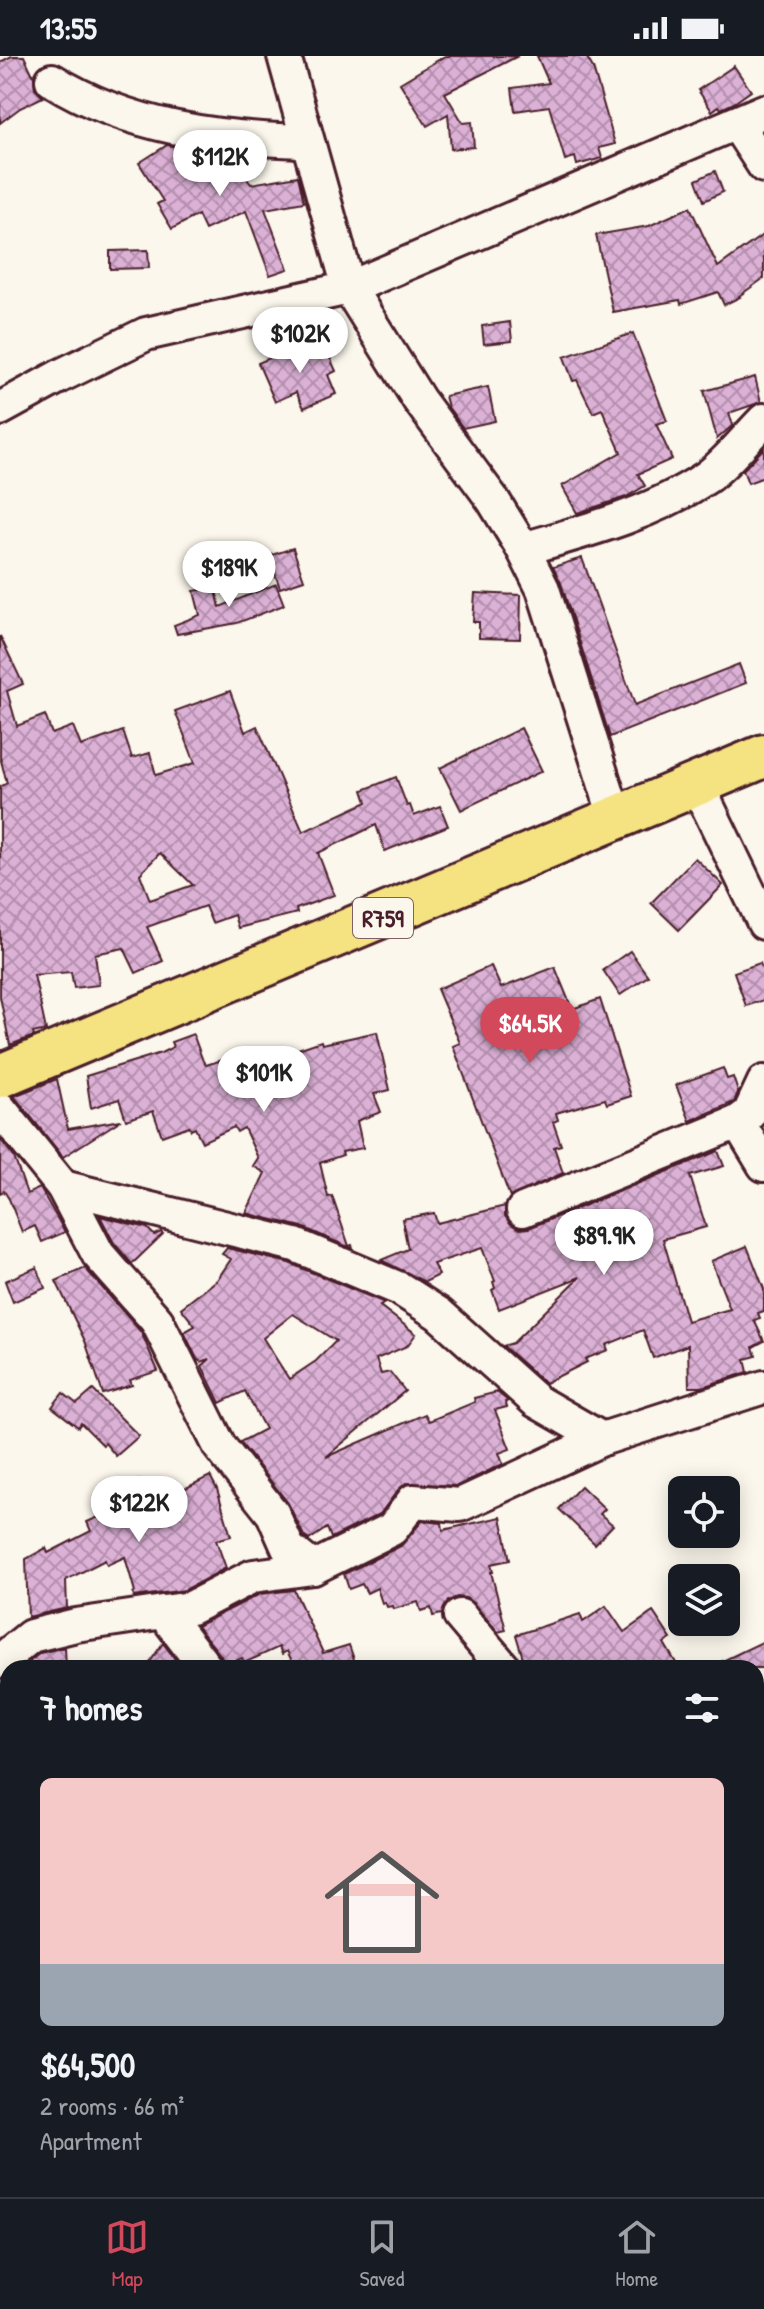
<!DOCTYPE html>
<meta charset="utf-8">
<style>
body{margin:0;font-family:"Patrick Hand",sans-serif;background:#20242c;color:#f1f3f6;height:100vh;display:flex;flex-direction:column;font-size:30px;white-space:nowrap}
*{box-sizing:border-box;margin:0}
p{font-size:26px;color:#9ea1a6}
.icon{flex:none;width:44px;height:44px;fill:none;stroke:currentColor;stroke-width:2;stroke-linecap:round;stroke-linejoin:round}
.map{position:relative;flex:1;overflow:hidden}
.drawer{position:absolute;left:0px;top:1604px;width:764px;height:538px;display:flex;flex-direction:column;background:#171b24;border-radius:24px 24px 0 0;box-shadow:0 4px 20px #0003}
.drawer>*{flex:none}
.fabs{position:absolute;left:668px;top:1420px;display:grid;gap:16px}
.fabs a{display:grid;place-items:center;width:72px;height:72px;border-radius:12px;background:#171b24;box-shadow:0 4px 20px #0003;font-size:40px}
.price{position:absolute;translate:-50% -68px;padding:0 18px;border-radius:28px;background:#fff;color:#222;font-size:26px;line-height:52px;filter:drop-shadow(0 2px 4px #0008)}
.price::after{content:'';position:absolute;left:50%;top:48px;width:24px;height:18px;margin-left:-12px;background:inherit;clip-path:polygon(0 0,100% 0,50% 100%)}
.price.active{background:#d1495b;color:#fff}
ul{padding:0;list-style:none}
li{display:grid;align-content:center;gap:16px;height:424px;padding:0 40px}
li+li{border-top:2px solid #363941}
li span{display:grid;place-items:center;height:248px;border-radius:12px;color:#555}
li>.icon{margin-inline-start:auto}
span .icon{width:144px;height:144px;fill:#fffc;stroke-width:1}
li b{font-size:34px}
h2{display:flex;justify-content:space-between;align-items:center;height:96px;padding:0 40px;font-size:34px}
.status{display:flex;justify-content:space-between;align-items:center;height:56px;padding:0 40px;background:#171b24;direction:ltr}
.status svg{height:22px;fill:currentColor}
.tab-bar{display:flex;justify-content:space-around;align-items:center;height:112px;border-top:2px solid #363941;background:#171b24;font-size:22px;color:#9ea1a6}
.tab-bar a{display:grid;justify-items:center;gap:4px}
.tab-bar .active{color:#d1495b}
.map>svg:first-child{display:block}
.building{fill:url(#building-cross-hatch);stroke:#4a1f2b;stroke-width:2;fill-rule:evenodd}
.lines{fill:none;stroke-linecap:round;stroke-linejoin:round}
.minor-casing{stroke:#4a1f2b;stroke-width:38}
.major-casing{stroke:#4a1f2b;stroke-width:48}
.minor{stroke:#fbf7ec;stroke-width:32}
.major{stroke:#f5e382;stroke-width:42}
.labels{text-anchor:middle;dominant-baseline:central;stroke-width:6;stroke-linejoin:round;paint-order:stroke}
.shield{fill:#fbf7ec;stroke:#7f6065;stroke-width:2}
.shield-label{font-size:24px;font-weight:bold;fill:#4a1f2b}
</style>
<div class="status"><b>13:55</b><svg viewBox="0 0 49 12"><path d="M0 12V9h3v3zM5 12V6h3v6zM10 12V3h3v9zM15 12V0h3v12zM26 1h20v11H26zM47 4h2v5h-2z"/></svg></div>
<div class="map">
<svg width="764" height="2141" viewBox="0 0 764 2141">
<defs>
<pattern id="building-cross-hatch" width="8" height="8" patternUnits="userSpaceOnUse" patternTransform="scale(2)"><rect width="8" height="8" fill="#dcb1d6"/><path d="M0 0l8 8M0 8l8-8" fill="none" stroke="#b48fae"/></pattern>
</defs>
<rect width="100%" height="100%" fill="#fbf7ec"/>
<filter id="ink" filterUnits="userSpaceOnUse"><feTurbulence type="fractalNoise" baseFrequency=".0125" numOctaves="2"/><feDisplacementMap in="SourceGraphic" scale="16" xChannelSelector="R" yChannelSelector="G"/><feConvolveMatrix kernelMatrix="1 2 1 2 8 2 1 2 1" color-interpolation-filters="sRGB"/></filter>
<g filter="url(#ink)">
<!-- building -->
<g class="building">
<path d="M12,0H24L34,21L35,33L43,41L20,52L0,67V6Z"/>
<path d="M445,0H518L445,37L463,67L472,66L474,91L451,93L448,58L427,70L400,27Z"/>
<path d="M537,0H586L593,12L615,88L599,92L602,102L577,109L575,101L565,104L549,50L515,55L512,32L549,27Z"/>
<path d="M734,10L751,35L734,47L721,53L719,50L712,55L698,34Z"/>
<path d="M167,89L183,92L202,122L209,118L214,126L236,109L251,128L298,120L304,146L265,153L288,213L270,219L246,155L205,174L198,159L172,173L157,148L163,145L139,107Z"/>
<path d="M715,115L723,136L704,145L696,124Z"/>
<path d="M690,151L718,211L764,178V222L739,240L740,241L724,249L718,236L681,248L680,244L613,256L596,179L649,170Z"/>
<path d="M148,194L149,212L110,213V195Z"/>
<path d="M510,266L512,285L484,288L482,270Z"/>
<path d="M633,277L667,365L656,368L672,403L638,418L645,430L626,441L577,457L562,430L621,396L602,353L593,357L577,324L573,325L564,301Z"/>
<path d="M323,286L336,315L328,319L336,338L304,352L296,336L275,346L258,307L291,293L293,299Z"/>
<path d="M755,321L761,346L729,357L733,369L717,383L704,335Z"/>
<path d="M488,331L495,365L463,372L448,351L445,340Z"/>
<path d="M764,392V421L748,427L743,414Z"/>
<path d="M293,492L304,524L280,532L269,500Z"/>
<path d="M582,502L635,649L739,608L746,627L610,681L561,527L553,511Z"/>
<path d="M276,528L284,549L237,567L177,578L174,569L200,559L194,535L215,531L220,551Z"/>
<path d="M475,537L521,539L520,583L479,582V566H473Z"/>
<path d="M0,580L23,628L7,635L17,670L45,659L52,678L73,670L81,690L123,675L132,702L150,697L156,719L195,707L175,655L230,635L245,676L257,670L303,776L367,746L363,734L396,721L407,750L410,749L414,760L440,750L448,770L385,795L376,769L318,797L334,839L296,853L297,857L238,872L234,859L212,867L205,850L147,871L163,905L136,917L124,892L95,898L99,929L74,932L71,916L34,919L46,974L33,977L34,980L10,989L0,941V731L7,727L0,701ZM160,797L193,829L150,844L140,818Z"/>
<path d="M521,672L542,715L461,754L440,712Z"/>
<path d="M695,802L723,829L679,874L651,847Z"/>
<path d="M630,895L648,920L620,939L603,914Z"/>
<path d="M760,907L764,917V944L746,950L734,916Z"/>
<path d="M491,910L501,932L555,911L572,953L600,943L631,1040L607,1048L605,1043L556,1057L558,1064L553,1066L561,1089L554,1091L563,1117L510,1141L453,990L460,987L437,933Z"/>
<path d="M377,976L390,1034L374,1038L381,1056L357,1065L363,1092L342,1096L343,1099L320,1107L328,1141L332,1140L349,1190L352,1189L353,1193L302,1171L246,1157L265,1117L253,1110L258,1102L244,1072L237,1076L234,1071L202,1086L195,1072L191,1074L189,1070L162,1080L153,1055L126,1064L119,1043L91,1052L86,1020L161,997L173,991L171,986L193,978L203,1005L206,1009L222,1004L226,1018L321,985L322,988Z"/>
<path d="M723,1012L727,1023L733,1021L738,1036L734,1046L690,1065L676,1029Z"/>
<path d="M57,1023L68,1073L121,1064L63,1101L14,1040Z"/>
<path d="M0,1083L14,1101L27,1138L40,1132L65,1176L42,1186L35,1170L22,1176L9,1143L4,1135L0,1137Z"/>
<path d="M718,1095L724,1110L690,1120L706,1171L663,1183L687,1265L730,1253L711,1205L747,1190L764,1233V1255L758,1257L760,1262L754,1264L764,1285L753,1291L756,1300L745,1303L748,1316L702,1331H689L688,1289L653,1302L643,1274L606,1289L608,1294L585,1303L587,1306L545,1327L503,1290L513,1287L580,1221L499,1253L492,1234L495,1232L493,1226L495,1225L482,1192L433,1208L439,1219L425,1226L381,1204L408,1193L402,1163L434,1157L437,1167L505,1150V1160L511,1168L520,1173L529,1172Z"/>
<path d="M100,1160L147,1172L154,1179L161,1176L163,1178L132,1208L114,1187Z"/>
<path d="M227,1192L289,1207L385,1247L380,1250L416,1278L407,1290L376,1303L381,1318L390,1316L405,1335L326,1401L425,1358L429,1365L475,1346L474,1342L497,1336L508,1345L505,1346L507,1351L495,1354L510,1393L499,1397L503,1408L457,1430L406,1427L398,1434L380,1458L331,1482L327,1472L309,1484L304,1480L288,1447L240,1386L265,1373L245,1335L220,1347L202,1310L210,1303L201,1306L197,1303L184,1276L195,1270L181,1252L217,1224L231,1203L222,1198ZM293,1258L336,1285L316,1305L289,1323L263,1282Z"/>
<path d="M37,1211L45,1232L13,1246L5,1225Z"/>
<path d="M85,1212L141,1276L158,1315L130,1324L132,1329L103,1338L85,1285L56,1225Z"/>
<path d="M93,1334L139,1380L116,1400L105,1387L103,1389L81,1367L78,1371L52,1351L63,1337L77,1348Z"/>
<path d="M210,1420L217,1433L231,1480L216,1484L226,1512L185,1534L134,1541L133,1537L135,1536L125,1501L107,1509L105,1504L66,1524L67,1552L28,1561L26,1503L46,1492L48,1497L91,1475L87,1466L122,1451L109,1436L121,1426L148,1424L150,1437L172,1431L174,1438Z"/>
<path d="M581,1430L605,1453L600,1458L613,1469L595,1488L559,1453Z"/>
<path d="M501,1461L510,1504L491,1508L493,1516H491L506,1574L498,1576L474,1548L466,1542L457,1541L448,1545L442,1558L433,1560L431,1552L421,1555L418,1546L394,1553L393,1550L387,1551L385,1546L382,1547L377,1532L367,1537L362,1528L349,1533L344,1518L401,1490L422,1465L442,1467L443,1474Z"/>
<path d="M294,1534L323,1597L349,1589L357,1612H290L289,1609L293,1607L287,1595L282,1598L279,1591L244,1607L242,1602L225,1610L221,1600L197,1570L260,1538Z"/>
<path d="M606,1550L624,1576L653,1556L671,1583L664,1587L679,1612H526L516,1579L580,1558L583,1566Z"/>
<path d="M764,1585V1612H708Z"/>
<path d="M163,1587L175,1603L169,1612H146Z"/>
<path d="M65,1591L66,1612H32L30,1605L40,1597Z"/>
</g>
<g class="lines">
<defs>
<g id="minor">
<path d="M284,0L349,232L419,344L493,444L523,493L543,533L616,764"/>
<path d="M52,24C127,71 218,83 306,85"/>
<path d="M736,67L764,110"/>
<path d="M0,353L62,319L146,278L349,232L764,55"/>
<path d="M523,493C586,475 652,458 707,421C728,406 746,382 764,364"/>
<path d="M697,728L764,867"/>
<path d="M0,1053L63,1131L98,1198L157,1265L220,1391L273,1458L288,1492L313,1512"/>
<path d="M738,1066L764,1109"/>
<path d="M63,1131L295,1189L400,1233L439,1258L536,1345L602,1383"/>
<path d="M523,1154L738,1066L749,1058L764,1026"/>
<path d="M163,1556L206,1612"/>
<path d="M460,1560L504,1612"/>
<path d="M0,1605L31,1580L76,1569L191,1552L253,1520L313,1512L392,1473L413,1445L460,1449L602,1383L764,1331"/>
<path d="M0,1791L8,1787"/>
<path d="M756,1840L764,1838"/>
<path d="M297,2134L300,2141"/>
<path d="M609,2134L621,2141"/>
<path d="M55,2141L60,2134"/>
<path d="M521,2141L524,2134"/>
<path d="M731,2141L745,2134"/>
</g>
<path id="major" d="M0,1020L764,700"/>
</defs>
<!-- minor casing -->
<use href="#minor" class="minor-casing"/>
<!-- major casing -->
<use href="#major" class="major-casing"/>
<!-- minor -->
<use href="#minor" class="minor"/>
<!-- major -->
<use href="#major" class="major"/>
</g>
</g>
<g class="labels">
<!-- shield labels -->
<rect class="shield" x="353" y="842" width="60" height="40" rx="6"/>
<g class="shield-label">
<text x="383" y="862">R759</text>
</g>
</g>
</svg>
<div class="fabs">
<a><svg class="icon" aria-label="locate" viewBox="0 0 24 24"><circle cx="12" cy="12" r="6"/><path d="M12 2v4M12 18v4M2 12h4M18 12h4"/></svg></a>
<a><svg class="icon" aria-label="layers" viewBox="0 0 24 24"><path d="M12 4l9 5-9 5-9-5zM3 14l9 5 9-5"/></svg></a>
</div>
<b class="price" style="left:220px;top:142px">$112K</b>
<b class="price" style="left:300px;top:319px">$102K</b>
<b class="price" style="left:229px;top:553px">$189K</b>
<b class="price active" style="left:530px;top:1009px">$64.5K</b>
<b class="price" style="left:264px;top:1058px">$101K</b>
<b class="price" style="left:604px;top:1221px">$89.9K</b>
<b class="price" style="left:139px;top:1488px">$122K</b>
<section class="drawer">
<h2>7 homes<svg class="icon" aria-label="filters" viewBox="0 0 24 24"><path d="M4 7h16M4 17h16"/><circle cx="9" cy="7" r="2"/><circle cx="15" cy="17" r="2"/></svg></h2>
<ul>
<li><span style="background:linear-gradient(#f6c9c9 75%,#9aa5b1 0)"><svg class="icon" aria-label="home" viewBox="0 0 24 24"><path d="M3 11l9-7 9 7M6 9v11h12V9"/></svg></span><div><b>$64,500</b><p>2 rooms · 66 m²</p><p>Apartment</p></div></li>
</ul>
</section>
</div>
<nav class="tab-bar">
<a class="active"><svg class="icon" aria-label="map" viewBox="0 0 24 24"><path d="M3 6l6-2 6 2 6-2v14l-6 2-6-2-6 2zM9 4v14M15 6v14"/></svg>Map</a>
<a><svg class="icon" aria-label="saved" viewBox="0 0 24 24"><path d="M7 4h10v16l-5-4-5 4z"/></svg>Saved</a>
<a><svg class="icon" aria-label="home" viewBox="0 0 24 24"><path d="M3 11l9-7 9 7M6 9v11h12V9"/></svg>Home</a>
</nav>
